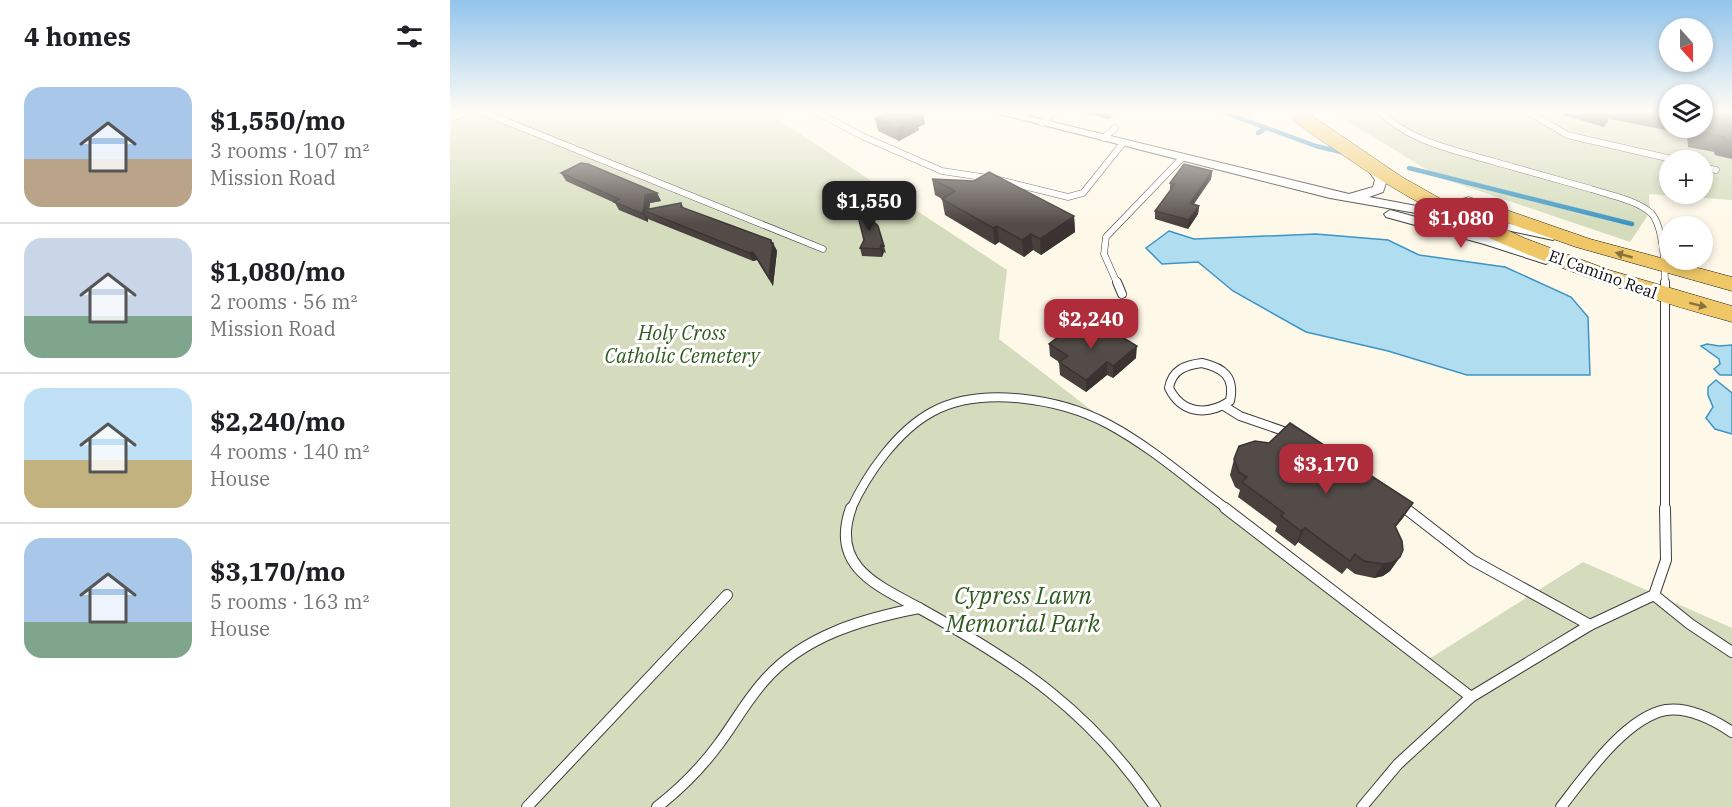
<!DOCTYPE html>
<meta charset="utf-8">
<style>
body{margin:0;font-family:"IBM Plex Serif",serif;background:#f2f2f2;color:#202124;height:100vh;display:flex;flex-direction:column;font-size:22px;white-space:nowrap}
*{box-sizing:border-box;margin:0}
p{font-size:20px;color:#757577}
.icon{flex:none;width:33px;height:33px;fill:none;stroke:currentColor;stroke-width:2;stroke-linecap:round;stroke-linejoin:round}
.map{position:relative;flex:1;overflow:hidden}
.panel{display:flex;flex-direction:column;background:#fff;width:450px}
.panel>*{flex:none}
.needle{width:39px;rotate:159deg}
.fabs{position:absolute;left:1209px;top:18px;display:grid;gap:12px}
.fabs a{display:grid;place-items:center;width:54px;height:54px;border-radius:50%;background:#fff;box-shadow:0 3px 9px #0003;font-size:30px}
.price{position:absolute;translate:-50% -51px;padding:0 14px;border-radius:12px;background:#af2d3a;color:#fff;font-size:20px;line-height:39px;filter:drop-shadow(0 2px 3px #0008)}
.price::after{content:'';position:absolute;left:50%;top:36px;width:18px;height:14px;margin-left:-9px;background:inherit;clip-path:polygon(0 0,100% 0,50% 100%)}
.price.selected{background:#222;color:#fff}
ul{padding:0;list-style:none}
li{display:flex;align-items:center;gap:18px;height:150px;padding:0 24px}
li+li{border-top:2px solid #e0e0e0}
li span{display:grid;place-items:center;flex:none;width:168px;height:120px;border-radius:18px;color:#555}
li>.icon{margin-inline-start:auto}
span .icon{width:72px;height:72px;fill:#fffc;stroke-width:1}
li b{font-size:26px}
h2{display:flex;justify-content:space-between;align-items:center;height:72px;padding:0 24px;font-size:26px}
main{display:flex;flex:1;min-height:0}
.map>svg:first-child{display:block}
.cemetery{fill:#d4dcbd;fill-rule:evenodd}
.water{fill:#b1ddf1;stroke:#3d95c3;stroke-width:1.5}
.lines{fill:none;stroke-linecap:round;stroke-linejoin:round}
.stream{stroke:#3d95c3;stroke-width:4.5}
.service-far2-casing{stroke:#3d3d3d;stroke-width:7}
.service-far1-casing{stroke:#3d3d3d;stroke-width:10}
.service-casing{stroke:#3d3d3d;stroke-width:12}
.minor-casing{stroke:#3d3d3d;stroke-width:2}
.primary-casing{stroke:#1b1b1b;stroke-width:1}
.service-far2{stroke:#fff;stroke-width:6}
.service-far1{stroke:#fff;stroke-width:8}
.service{stroke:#fff;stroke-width:10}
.minor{fill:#fff;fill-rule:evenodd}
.primary{fill:#efc767;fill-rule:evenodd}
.wall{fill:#47403d}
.shaded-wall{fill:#393432}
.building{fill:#524b47;stroke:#393432;stroke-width:1.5}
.oneway{fill:#88723d}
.labels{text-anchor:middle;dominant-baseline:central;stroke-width:6;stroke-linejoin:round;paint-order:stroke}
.far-street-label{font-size:16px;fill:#0a0a0a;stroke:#fff}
.park-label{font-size:20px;font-style:italic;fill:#305c20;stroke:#fff}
.near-park-label{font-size:24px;font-style:italic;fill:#305c20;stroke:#fff}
</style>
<main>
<section class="panel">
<h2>4 homes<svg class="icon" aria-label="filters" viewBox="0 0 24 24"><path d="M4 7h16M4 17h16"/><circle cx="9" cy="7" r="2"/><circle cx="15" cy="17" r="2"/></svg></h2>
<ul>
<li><span style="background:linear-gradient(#a9c7e8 60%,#b9a48a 0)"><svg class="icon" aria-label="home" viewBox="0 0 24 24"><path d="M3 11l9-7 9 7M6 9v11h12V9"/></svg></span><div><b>$1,550/mo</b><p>3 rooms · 107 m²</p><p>Mission Road</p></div></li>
<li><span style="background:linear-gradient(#c9d6e8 65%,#7fa58c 0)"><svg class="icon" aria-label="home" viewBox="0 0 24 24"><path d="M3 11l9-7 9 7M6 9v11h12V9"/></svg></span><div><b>$1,080/mo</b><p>2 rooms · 56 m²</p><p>Mission Road</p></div></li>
<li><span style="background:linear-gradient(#bfe0f5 60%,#c2b280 0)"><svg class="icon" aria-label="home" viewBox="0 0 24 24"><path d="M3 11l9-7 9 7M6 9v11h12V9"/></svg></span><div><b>$2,240/mo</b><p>4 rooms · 140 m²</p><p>House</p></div></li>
<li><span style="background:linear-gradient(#a9c7e8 70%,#7fa58c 0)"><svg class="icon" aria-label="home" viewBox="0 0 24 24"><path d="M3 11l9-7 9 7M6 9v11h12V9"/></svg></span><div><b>$3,170/mo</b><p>5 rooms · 163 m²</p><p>House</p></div></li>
</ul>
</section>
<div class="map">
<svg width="1282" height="807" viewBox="0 0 1282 807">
<rect width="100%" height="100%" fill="#fef8e9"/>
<!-- cemetery -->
<g class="cemetery">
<path d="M0,111H315L557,270L549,339L971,664L1133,562L1282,628V807H0Z"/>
<path d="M880,111H1219L1220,128H1252L1282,111V200L1199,194L1200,212L1180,242L991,178ZM1220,160H1252V194H1220Z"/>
</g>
<!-- water -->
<g class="water">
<path d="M719,231L744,239L866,234L938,240L969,255L1055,267L1121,297L1138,317L1140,375H1017L938,351L856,332L783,291L748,262L712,264L696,248Z"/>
<path d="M1257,344L1269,346L1282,345V375H1270L1264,369L1270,364L1269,359L1251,346Z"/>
<path d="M1266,380L1282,393V434L1265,429L1256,418L1263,407L1258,395V387Z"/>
</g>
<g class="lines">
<!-- stream -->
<g class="stream">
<path d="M770,111L866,146L891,152"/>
<path d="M808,133L816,128"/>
<path d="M959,168L1182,224"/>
</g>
<defs>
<g id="service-far2">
<path d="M31,111L373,249"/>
<path d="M365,111L412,136L492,171L545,179L618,197L633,193L673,143"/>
<path d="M929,111C960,142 1004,150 1045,162C1077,171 1109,180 1141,189C1159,195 1187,200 1201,213C1213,225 1215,266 1215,283"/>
<path d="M1077,111L1117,135L1226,160"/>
<path d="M572,118L579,111"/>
<path d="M0,119L19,111"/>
<path d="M592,123L605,111"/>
<path d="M654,138L665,128"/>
<path d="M1252,167L1266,170"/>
<path d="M667,283L654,254L656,237L732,158"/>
</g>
<g id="service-far1">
<path d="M667,282L672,294"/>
<path d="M752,363C774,368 785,377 780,401C757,416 732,414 719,388C722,370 735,365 752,363Z"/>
<path d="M774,406L790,416L842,434"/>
<path d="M951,505L957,509"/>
<path d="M401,509C417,474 447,431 482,412C531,385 611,399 658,424C701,447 738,480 777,509"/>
<path d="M1215,509V282"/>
</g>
<g id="service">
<path d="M401,508C380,566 426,585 469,608"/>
<path d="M775,508L1021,697"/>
<path d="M955,508L1022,560L1140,625"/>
<path d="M1204,595L1240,624L1282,652"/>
<path d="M77,807L277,595"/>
<path d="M207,807C230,789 251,768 268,745C284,724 296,701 314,681C353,636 412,619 469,608C568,663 641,711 705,807"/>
<path d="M912,807L948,764L1021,697L1140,625L1204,595L1216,560L1215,508"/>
<path d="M1111,807C1135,776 1176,717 1216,710C1239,707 1264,720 1282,732"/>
</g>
<g id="minor">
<path d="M538,111H558L899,194L923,187L925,180L916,167L922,163L926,165L937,180L933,192L919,197L1103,232L1110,236L1103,240L1029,224L880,198Z"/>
<path d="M940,210L1044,238L1101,257L1103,260L1096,264L1034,244L936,217L934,214Z"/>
</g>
<g id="primary">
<path d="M836,111H855L952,177L991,199L1074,238L1159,270L1282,306V322C1144,284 1008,237 890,153C873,141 849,128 836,111Z"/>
<path d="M1019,197L1140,239L1282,277V291L1126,247L1012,207L1009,203L1012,199Z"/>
</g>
</defs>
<!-- service-far2 casing -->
<use href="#service-far2" class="service-far2-casing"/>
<!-- service-far1 casing -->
<use href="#service-far1" class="service-far1-casing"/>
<!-- service casing -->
<use href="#service" class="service-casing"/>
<!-- minor casing -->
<use href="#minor" class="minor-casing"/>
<!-- primary casing -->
<use href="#primary" class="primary-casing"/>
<!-- service-far2 -->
<use href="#service-far2" class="service-far2"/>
<!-- service-far1 -->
<use href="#service-far1" class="service-far1"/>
<!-- service -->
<use href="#service" class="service"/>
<!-- minor -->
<use href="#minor" class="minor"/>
<!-- primary -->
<use href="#primary" class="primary"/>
</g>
<!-- wall -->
<g class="wall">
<path d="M625,111H666L659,119Z"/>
<path d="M1107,111H1220V128H1252L1282,111V159L1265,155L1264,152L1238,147L1237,134L1159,119L1154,127L1113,115V113Z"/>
<path d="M425,119L475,124L468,127L469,130L449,141L428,131Z"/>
<path d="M762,171L761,179L744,204L749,206L748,214L738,229L705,219V211L720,191V183Z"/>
<path d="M111,173L207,193L211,201L200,203L199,209L231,203L234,208L323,243L327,251L323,286L307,260L303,261L198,219V222L169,210L165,203L116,181Z"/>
<path d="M482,179L624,216L625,232L591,255L583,250L574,257L549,242L545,245L495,215L492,199L485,195Z"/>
<path d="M428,226L436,253L434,252L432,257L412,256L410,248Z"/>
<path d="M648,338L686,358L663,378L657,375L636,392L610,375L609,362L600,356L599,344Z"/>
<path d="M784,459L963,503L945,527L950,557L940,571L933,576L924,578L905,574L897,568L892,574L848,542L845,546L825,531L827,526L788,497L790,490L785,487L780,475Z"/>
</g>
<!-- shaded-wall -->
<g class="shaded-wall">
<path d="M659,111H666L659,119Z"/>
<path d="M473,112L475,124L468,127L469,130L449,141L446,129L463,117Z"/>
<path d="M762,171L761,179L738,212L740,203Z"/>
<path d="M207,193L211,201L200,203L199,212L194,210L195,195Z"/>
<path d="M749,206L748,214L738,229L739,220Z"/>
<path d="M193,210L198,219V222L193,214Z"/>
<path d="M624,216L625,232L591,255L590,239Z"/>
<path d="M547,226L549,242L545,245L543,228Z"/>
<path d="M581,234L583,250L574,257L572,240Z"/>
<path d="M321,240L327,251L323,286L319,278Z"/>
<path d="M431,245L434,252L432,257L430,249Z"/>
<path d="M303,252L307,260L303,261L299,253Z"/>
<path d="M687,346L686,358L663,378V366Z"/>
<path d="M657,362V375L636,392V380Z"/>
<path d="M963,503L953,518L935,540L945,526Z"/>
<path d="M855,528L848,542L845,546L851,531Z"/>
<path d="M950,557L940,571L933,576L924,578L933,564Z"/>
</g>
<!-- building -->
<g class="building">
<path d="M440,111H471L473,112L463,117L466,118L446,129L425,119Z"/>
<path d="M1206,111H1220V114Z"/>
<path d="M1252,111H1282V141L1276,140L1275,137L1249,132V128H1252Z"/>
<path d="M131,163L138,164L207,193L195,195L194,210L231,203V207L321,240V243H323L319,278L303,252L299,253L193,210V214L164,202L169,199L111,173Z"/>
<path d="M734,164L762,171L740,203L749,206L739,220L705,211L725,184L720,183Z"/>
<path d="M539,172L624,216L590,239L581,234L572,240L547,226L543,228L492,199L505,191L482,179L524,181Z"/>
<path d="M405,204L428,226L434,246L431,245L430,249L410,248L414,240Z"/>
<path d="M625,324L648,338L659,329L687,346L663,366L657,362L636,380L609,362L618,356L599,344Z"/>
<path d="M840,423L963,503L945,526L952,541L953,550L950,557L943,562L933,564L914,561L905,554L900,561L855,528L851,531L831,516L834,513L792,482L797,477L789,472L784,459L789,446L805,441L819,443Z"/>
</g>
<!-- one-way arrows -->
<defs><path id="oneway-solid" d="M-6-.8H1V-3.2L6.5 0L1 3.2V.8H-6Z" transform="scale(1.5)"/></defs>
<g class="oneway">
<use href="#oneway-solid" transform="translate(1174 255) rotate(-164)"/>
<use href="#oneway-solid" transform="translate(1248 305) rotate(14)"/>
</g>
<!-- sky -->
<linearGradient id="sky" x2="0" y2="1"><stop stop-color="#92c4ec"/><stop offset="0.5" stop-color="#fffcf5"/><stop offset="1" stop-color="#fffcf5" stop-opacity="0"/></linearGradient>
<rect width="1282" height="224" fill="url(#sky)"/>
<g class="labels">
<!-- far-street labels -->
<g class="far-street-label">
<text transform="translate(1153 274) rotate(20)">El Camino Real</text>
</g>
<!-- park labels -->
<g class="park-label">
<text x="232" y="332">Holy Cross<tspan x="232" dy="23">Catholic Cemetery</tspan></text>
</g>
<!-- near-park labels -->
<g class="near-park-label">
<text x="573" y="595">Cypress Lawn<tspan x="573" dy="28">Memorial Park</tspan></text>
</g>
</g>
</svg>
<div class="fabs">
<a><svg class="needle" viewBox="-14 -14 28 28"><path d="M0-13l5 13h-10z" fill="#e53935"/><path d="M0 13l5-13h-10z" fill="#757577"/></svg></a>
<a><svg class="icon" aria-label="layers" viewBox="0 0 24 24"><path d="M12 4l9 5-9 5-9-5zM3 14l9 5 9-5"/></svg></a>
<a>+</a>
<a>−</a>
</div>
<b class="price selected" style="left:419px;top:232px">$1,550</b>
<b class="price" style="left:1011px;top:249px">$1,080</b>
<b class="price" style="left:641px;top:350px">$2,240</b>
<b class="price" style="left:876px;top:495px">$3,170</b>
</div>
</main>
